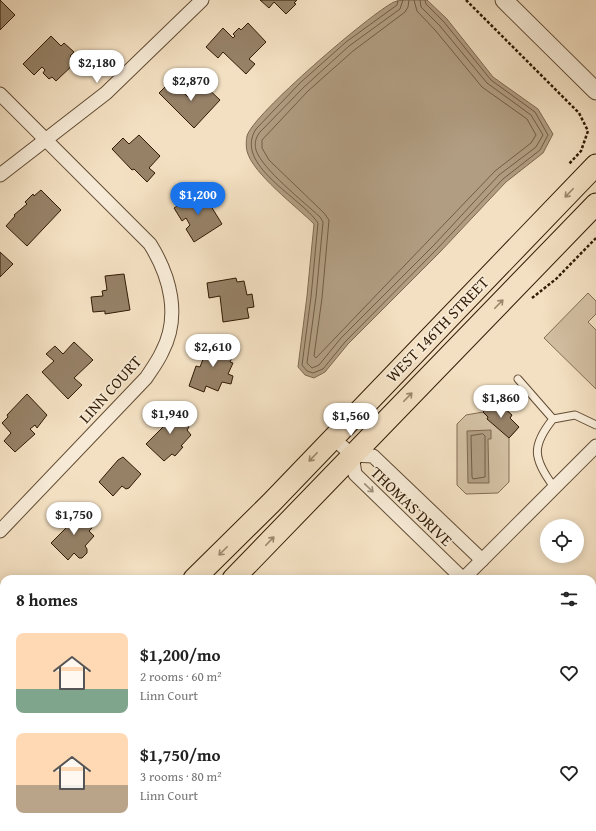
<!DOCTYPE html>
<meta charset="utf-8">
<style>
body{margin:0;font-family:"Gentium Book Plus",serif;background:#f6f6f6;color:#222;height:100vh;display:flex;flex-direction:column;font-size:15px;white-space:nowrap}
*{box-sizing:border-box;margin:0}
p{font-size:13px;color:#767676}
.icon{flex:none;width:22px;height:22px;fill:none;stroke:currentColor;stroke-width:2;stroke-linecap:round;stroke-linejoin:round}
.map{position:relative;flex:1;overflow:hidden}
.side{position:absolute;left:0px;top:575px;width:596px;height:256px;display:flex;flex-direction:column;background:#fff;border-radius:12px 12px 0 0;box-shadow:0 2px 10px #0003}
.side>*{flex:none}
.buttons{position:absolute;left:540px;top:519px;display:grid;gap:8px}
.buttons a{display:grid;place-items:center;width:44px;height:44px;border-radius:50%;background:#fff;box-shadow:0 2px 10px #0003;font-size:20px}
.price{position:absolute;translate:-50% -34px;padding:0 9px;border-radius:14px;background:#fff;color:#222;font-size:13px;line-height:26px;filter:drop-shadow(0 1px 2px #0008)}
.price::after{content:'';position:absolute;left:50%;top:24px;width:12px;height:9px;margin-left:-6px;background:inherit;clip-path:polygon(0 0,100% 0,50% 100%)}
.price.current{background:#1a73e8;color:#fff}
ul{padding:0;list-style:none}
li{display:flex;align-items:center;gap:12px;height:100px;padding:0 16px}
li span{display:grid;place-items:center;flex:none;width:112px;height:80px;border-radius:8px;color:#555}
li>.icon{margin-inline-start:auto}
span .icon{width:48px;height:48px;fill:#fffc;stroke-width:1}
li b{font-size:17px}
h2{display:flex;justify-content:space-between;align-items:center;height:48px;padding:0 16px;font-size:17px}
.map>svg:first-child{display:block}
.green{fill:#d2bfa2;stroke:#826d54}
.water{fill:#b19d82;stroke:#7e6950}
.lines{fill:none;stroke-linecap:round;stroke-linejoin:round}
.shore{stroke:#725c44;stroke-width:1}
.building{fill:#968167;stroke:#321b05}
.service-casing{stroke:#624c34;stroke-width:9}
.minor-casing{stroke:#624c34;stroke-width:15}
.tertiary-casing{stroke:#624c34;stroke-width:19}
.primary-casing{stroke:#321b05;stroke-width:23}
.path{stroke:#321b05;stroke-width:2.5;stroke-dasharray:3 2;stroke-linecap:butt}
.service{stroke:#f7ebd7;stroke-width:7}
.minor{stroke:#f7ebd7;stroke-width:13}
.tertiary{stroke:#f7ebd7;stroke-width:17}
.primary{stroke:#f3e0c2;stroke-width:21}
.oneway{stroke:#9c876d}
.oneway2{stroke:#9e8d78}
.labels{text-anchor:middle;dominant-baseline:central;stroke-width:3.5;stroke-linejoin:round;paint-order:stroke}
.street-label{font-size:16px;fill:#321b05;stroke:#f7ebd7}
</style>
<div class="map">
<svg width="596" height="831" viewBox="0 0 596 831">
<rect width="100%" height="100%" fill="#f3e0c2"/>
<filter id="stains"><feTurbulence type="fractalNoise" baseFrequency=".005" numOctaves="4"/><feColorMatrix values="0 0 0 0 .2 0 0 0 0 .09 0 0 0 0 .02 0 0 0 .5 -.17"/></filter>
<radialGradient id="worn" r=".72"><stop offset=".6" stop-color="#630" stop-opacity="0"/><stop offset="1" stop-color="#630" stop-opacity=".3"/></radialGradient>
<!-- green -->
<g class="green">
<path d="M588,293L596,301V314L588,322L596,330V389L544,338Z"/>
<path d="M495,400L512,415L510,418L519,427L509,438V482L498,493L466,494L457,485V424L466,415L483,412Z"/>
<path d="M28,827H257L261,831H24Z"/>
</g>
<!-- water -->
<g class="water">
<path d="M415,0H427L447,19L493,77L538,109L553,134L543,153L506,182L440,252L348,344L325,372L314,378L305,375L298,367L307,296L314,224C297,207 252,173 247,151C246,148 246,140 247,136C252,115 371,13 394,2C399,0 408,0 415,0Z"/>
<path d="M491,430V439H488L489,483H468L467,431Z"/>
</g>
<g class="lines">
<!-- shore -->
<g class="shore">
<path d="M398,0L397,5L346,42L300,83L256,129C233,165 301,197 318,223L311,297L302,365L307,371L313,373L323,369L345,342L437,249L503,179L540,150L548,135L535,112L491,80L444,22L426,4L425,0"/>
<path d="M403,0L400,9L349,46L304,87L260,132C256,137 254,143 256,150C262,169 304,202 320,217L323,222L316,297L307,363L312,368L319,365L341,338L434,245L499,175L536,147L543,135L531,115L487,83L440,26L421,7L420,0"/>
<path d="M409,0L408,7L405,12L353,51L308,91L262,140V148L269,160L324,213L329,220L322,298L314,356L316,358L495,171L531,143L536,135L527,119L482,87L435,30L417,11L414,0"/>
<path d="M483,434L485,436V477L473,479L472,477L471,436Z"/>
</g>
</g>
<!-- building -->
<g class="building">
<path d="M0,0L15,15L0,30Z"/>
<path d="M260,0H297L294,3L296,4L286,14L274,2L269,8Z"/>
<path d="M248,23L266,42L249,59L255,64L246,74L223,52L218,58L206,47L223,28L233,38L235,36L233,34L239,28L241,30Z"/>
<path d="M51,36L61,46L64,43L74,52L70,56L77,61L56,81L52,77L49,79L43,73L45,70L42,67L34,75L23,64Z"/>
<path d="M171,81L188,97L190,95L188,93L202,83L220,100L194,128L159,93Z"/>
<path d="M139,135L160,156L149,168L155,173L147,182L134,169L132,170L112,149L123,138L129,144Z"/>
<path d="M41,190L61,210L27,246L6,226L15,216L14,215L27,204L25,202L33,194L34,196Z"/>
<path d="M201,190L222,224L194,242L186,229L190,225L186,218L182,221L174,208Z"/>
<path d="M0,252L13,264L0,277Z"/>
<path d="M124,274L130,310L105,314V311L93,312L91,297L103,296L102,291L107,290L105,276Z"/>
<path d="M236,278L237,282L244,281L247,295L252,294L254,307L247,308L249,318L223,322L220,296L209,298L207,283Z"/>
<path d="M210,341L235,351L230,362L233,363L228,374L233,376L231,384L222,382L218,391L206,386L204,392L189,386L196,366L200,367Z"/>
<path d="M74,342L93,360L74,378L82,385L68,399L42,372L54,361L46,354L55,346L63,354Z"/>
<path d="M27,394L47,415L37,428L35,425L30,429L35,434L15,452L4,441L11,433L2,423L8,417L7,415Z"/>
<path d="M495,400L512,415L510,418L519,427L509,438L487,419L488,417L483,412Z"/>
<path d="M167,407L185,422L189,427L187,430L191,435L181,446L183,447L175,456L172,454L164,461L146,444L165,425L157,417Z"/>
<path d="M123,457L141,474L129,488L126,489L122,486L113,496L99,482L118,460Z"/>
<path d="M70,507L88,522L92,528L89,531L94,536L85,546L87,549V553L82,558H79L74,553L68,560L51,543L68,526L60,518Z"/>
</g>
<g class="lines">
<defs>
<g id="service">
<path d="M518,379L553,419"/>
<path d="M554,487C533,459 531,446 553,419L575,415L596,425"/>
</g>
<g id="minor">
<path d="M0,94L150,244C170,276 181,316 162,352C158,361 152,369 146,378L0,531"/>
<path d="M0,175L106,93L202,0"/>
<path d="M332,437L352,455"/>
<path d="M352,455L373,456L482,560"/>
<path d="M352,455L355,474L463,579"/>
<path d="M463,579L596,446"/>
<path d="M423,827L427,831"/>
</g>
<path id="tertiary" d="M504,0L596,91"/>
<g id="primary">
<path d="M194,579L271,503L596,165"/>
<path d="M233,579L596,204"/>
<path d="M0,775L4,771"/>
<path d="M0,816L4,812"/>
</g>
</defs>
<!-- service casing -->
<use href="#service" class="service-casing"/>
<!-- minor casing -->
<use href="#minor" class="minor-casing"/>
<!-- tertiary casing -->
<use href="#tertiary" class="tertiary-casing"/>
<!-- primary casing -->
<use href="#primary" class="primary-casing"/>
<!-- path -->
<g class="path">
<path d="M466,0L579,113L588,131L581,151L569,164"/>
<path d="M532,298L556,279L596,238"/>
<path d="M16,831L20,827"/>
</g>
<!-- service -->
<use href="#service" class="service"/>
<!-- minor -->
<use href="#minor" class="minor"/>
<!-- tertiary -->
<use href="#tertiary" class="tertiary"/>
<!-- primary -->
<use href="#primary" class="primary"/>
</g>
<!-- one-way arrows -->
<defs><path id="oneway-shaft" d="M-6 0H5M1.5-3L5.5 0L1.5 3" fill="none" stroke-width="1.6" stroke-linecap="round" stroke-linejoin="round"/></defs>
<g class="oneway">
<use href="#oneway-shaft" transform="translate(569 193) rotate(134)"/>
<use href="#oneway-shaft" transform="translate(499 304) rotate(-46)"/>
<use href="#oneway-shaft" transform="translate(408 397) rotate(-46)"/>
<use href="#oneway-shaft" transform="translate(313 457) rotate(134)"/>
<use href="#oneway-shaft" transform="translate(270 541) rotate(-46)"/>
<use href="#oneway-shaft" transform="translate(223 551) rotate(135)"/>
</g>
<use class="oneway2" href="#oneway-shaft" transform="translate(369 488) rotate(44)"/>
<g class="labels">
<!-- street labels -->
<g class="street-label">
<text transform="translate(437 329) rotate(-46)">WEST 146TH STREET</text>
<text transform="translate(110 389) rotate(-48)">LINN COURT</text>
<text transform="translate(412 506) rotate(44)">THOMAS DRIVE</text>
</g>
</g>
<rect width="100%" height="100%" filter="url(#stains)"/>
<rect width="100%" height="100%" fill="url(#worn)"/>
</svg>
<div class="buttons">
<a><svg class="icon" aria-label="locate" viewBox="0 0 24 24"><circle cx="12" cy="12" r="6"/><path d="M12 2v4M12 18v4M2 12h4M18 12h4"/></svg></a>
</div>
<b class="price" style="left:97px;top:84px">$2,180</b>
<b class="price" style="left:191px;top:102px">$2,870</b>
<b class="price current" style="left:198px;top:216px">$1,200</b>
<b class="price" style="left:213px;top:368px">$2,610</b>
<b class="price" style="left:501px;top:419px">$1,860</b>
<b class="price" style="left:170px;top:435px">$1,940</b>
<b class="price" style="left:351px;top:437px">$1,560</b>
<b class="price" style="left:74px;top:536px">$1,750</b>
<section class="side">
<h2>8 homes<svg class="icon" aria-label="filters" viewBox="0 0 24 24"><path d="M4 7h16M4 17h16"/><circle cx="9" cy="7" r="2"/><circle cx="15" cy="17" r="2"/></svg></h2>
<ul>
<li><span style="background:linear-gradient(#ffd9b3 70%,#7fa58c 0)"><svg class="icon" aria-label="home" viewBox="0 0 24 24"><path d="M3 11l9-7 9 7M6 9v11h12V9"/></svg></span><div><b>$1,200/mo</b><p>2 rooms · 60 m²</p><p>Linn Court</p></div><svg class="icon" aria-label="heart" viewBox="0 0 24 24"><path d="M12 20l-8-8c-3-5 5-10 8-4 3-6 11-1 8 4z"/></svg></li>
<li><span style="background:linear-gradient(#ffd9b3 65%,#b9a48a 0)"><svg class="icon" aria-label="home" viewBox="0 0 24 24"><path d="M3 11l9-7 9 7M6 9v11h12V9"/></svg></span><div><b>$1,750/mo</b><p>3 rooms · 80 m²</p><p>Linn Court</p></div><svg class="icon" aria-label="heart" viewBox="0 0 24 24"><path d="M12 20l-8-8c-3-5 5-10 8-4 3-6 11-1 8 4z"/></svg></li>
</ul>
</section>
</div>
